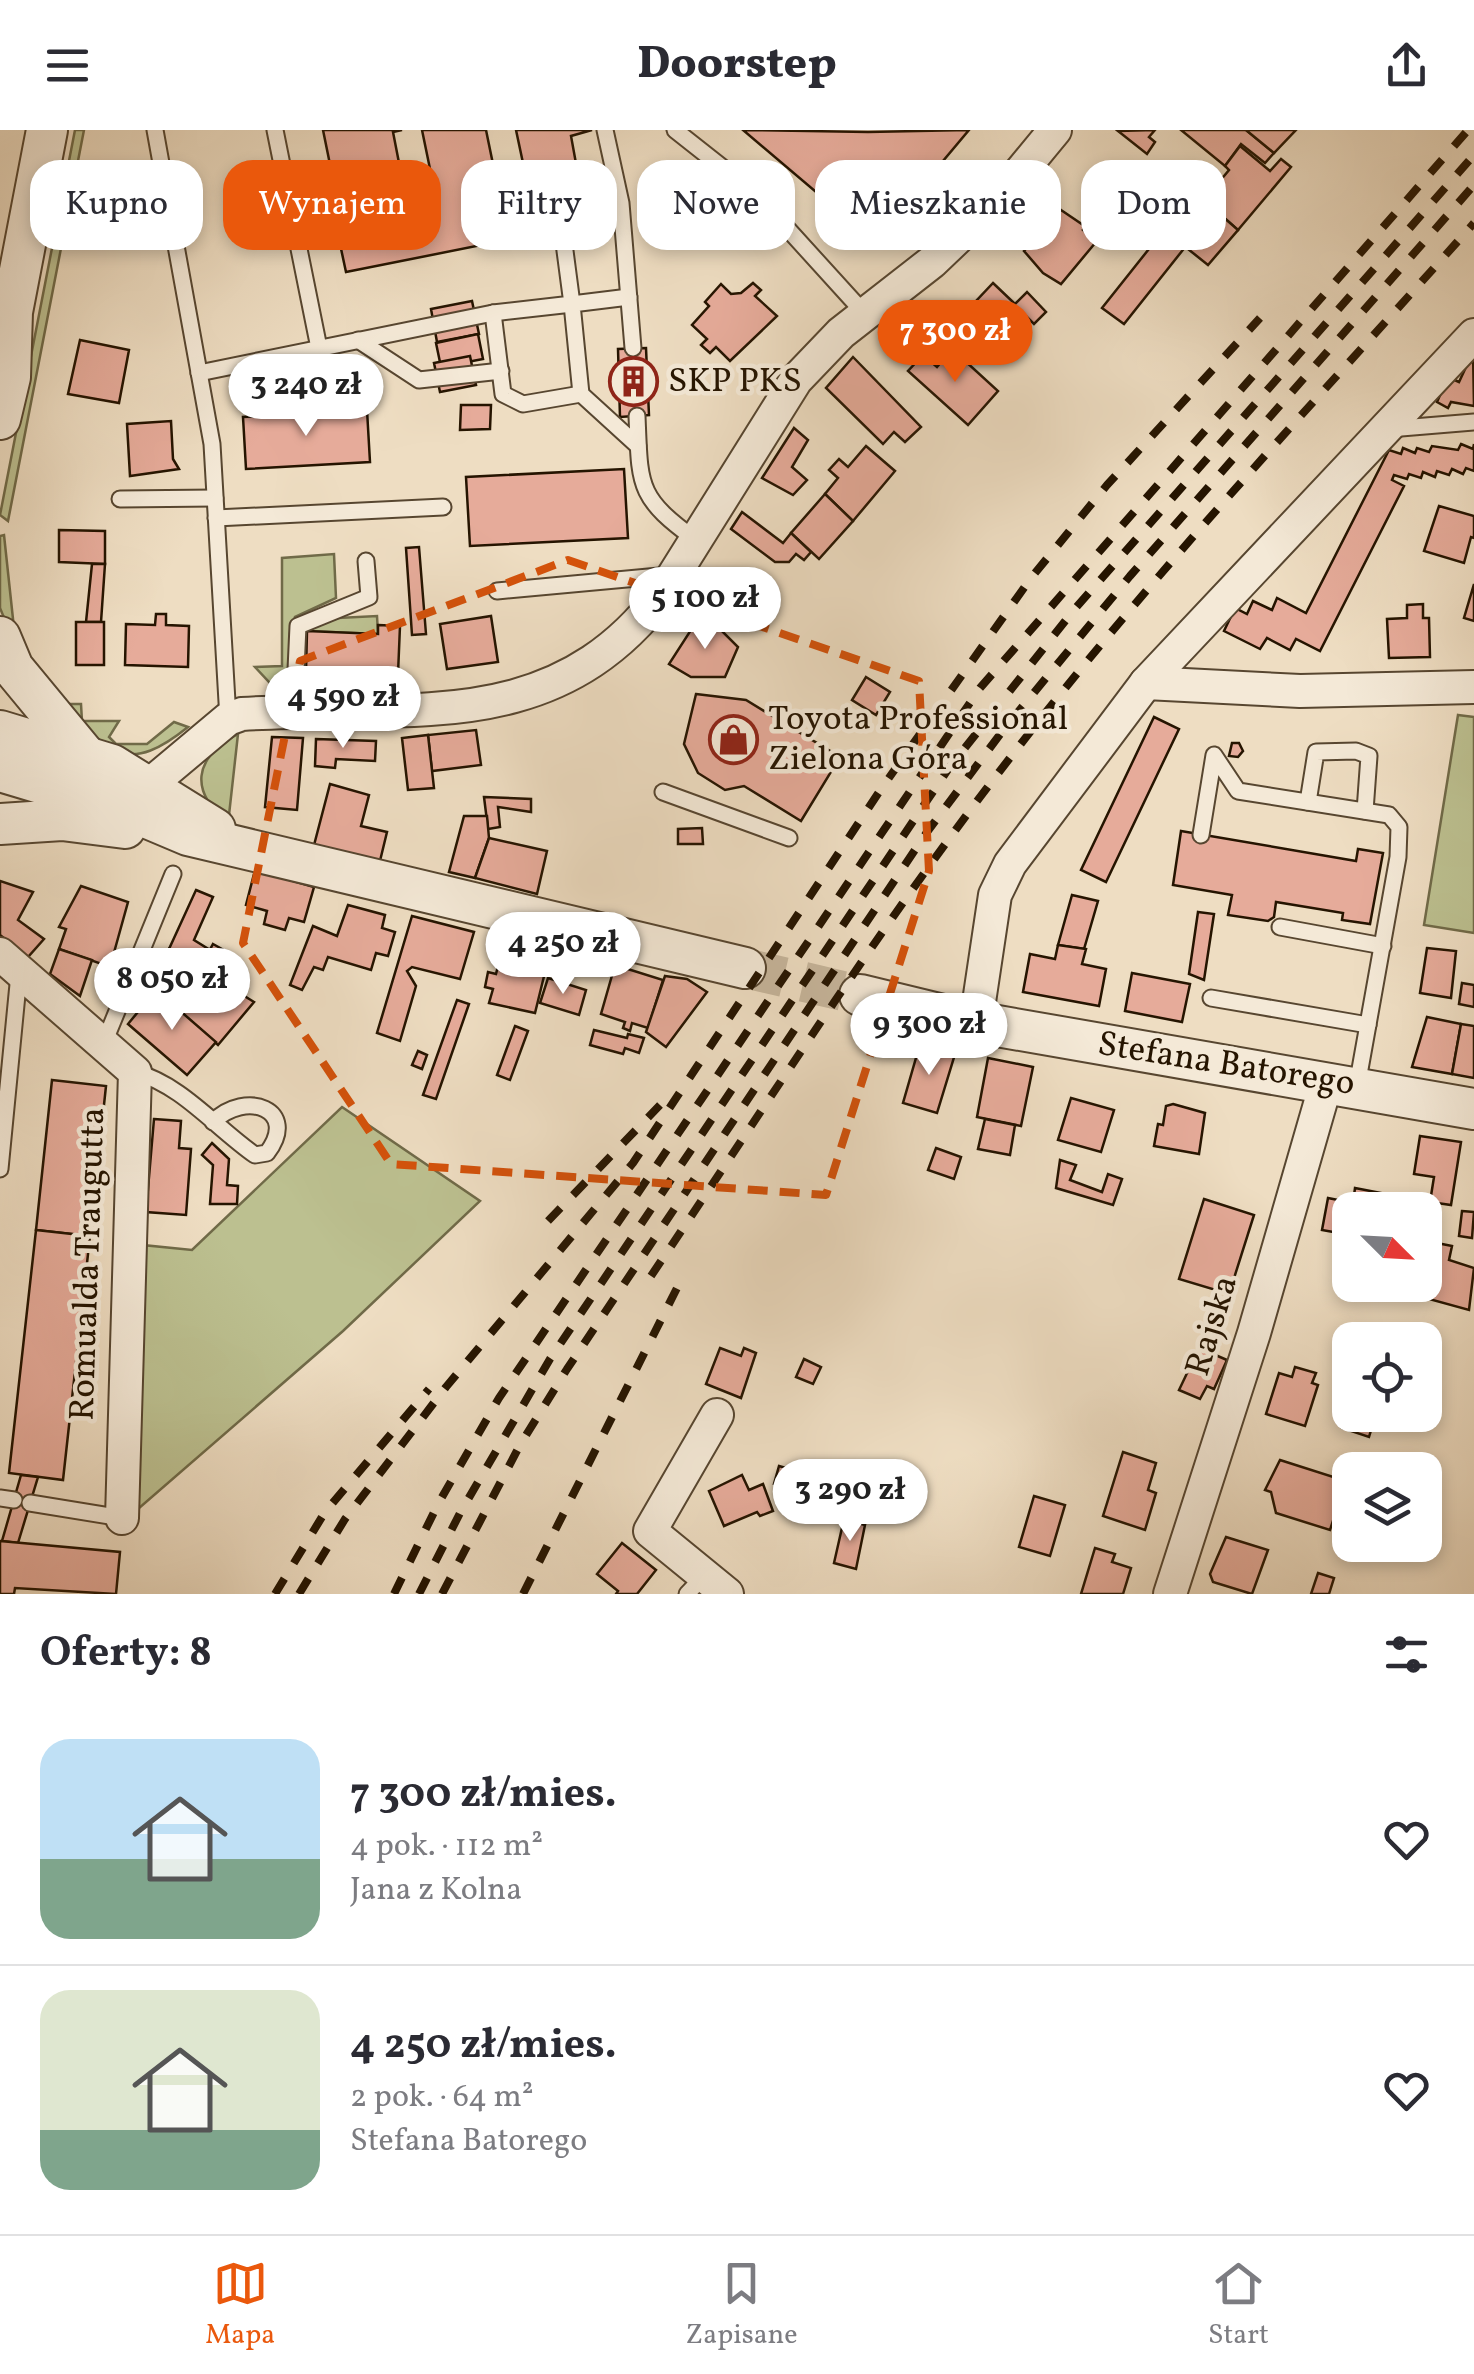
<!DOCTYPE html>
<html lang="pl">
<meta charset="utf-8">
<style>
body{margin:0;font-family:Vollkorn,serif;background:#f2f2f3;color:#2b2b33;height:100vh;display:flex;flex-direction:column;font-size:38px;white-space:nowrap}
*{box-sizing:border-box;margin:0}
p{font-size:32px;color:#7c7c81}
.icon{flex:none;width:55px;height:55px;fill:none;stroke:currentColor;stroke-width:2;stroke-linecap:round;stroke-linejoin:round}
.map{position:relative;height:1464px;overflow:hidden}
.panel{display:flex;flex-direction:column;background:#fff;flex:1}
.panel>*{flex:none}
.top-card{position:absolute;left:30px;top:30px;width:1415px;height:90px;display:flex;gap:20px}
.needle{width:65px;rotate:114deg}
.controls{position:absolute;left:1332px;top:1062px;display:grid;gap:20px}
.controls a{display:grid;place-items:center;width:110px;height:110px;border-radius:20px;background:#fff;box-shadow:0 5px 15px #0003;font-size:50px}
.price{position:absolute;translate:-50% -85px;padding:0 22px;border-radius:35px;background:#fff;color:#222;font-size:32px;line-height:65px;filter:drop-shadow(0 2px 5px #0008)}
.price::after{content:'';position:absolute;left:50%;top:60px;width:30px;height:22px;margin-left:-15px;background:inherit;clip-path:polygon(0 0,100% 0,50% 100%)}
.price.active{background:#ea580c;color:#fff}
ul{padding:0;list-style:none}
li{display:flex;align-items:center;gap:30px;height:250px;padding:0 40px}
li+li{border-top:2px solid #e1e1e2}
li span{display:grid;place-items:center;flex:none;width:280px;height:200px;border-radius:30px;color:#555}
li>.icon{margin-inline-start:auto}
span .icon{width:120px;height:120px;fill:#fffc;stroke-width:1}
li b{font-size:42px}
h2{display:flex;justify-content:space-between;align-items:center;height:120px;padding:0 40px;font-size:42px}
.tag{padding:0 35px;border-radius:30px;background:#fff;box-shadow:0 5px 15px #0003;font-size:35px;line-height:90px}
.tag.active{background:#ea580c;color:#fff}
header{display:flex;justify-content:space-between;align-items:center;height:130px;padding:0 40px;background:#fff;font-size:45px;font-weight:800}
.menu{display:flex;justify-content:space-around;align-items:center;height:140px;border-top:2px solid #e1e1e2;background:#fff;font-size:28px;color:#7c7c81}
.menu a{display:grid;justify-items:center;gap:5px}
.menu .active{color:#ea580c}
.map>svg:first-child{display:block}
.green{fill:#bcc090;stroke:#706a48;stroke-width:2.5}
.building{fill:#e6ab9a;stroke:#251400;stroke-width:2.5}
.lines{fill:none;stroke-linecap:round;stroke-linejoin:round}
.tertiary-tunnel{stroke:#c6b59b;stroke-width:40;stroke-dasharray:40 20;stroke-linecap:butt}
.service-casing{stroke:#574630;stroke-width:19}
.minor-casing{stroke:#574630;stroke-width:36}
.tertiary-casing{stroke:#574630;stroke-width:44}
.service{stroke:#f4e9d7;stroke-width:15}
.minor{stroke:#f4e9d7;stroke-width:32}
.tertiary{stroke:#f4e9d7;stroke-width:40}
.rail{stroke:#251400;stroke-width:8;stroke-dasharray:18 18;stroke-linecap:butt}
.marked{fill:none;stroke:#d4520b;stroke-width:8;stroke-dasharray:20 12;stroke-linejoin:round}
.labels{text-anchor:middle;dominant-baseline:central;stroke-width:9;stroke-linejoin:round;paint-order:stroke}
.poi-label{font-size:35px;fill:#251400;stroke:#f4e9d7;text-anchor:start}
.street-label{font-size:35px;fill:#251400;stroke:#f4e9d7}
</style>
<header><svg class="icon" aria-label="menu" viewBox="0 0 24 24"><path d="M4 6h16M4 12h16M4 18h16"/></svg>Doorstep<svg class="icon" aria-label="share" viewBox="0 0 24 24"><path d="M12 15V3M7 8l5-5 5 5M5 13v7h14v-7"/></svg></header>
<div class="map">
<svg width="1474" height="1464" viewBox="0 0 1474 1464">
<rect width="100%" height="100%" fill="#eeddc2"/>
<filter id="stains"><feTurbulence type="fractalNoise" baseFrequency=".002" numOctaves="4"/><feColorMatrix values="0 0 0 0 .2 0 0 0 0 .09 0 0 0 0 .02 0 0 0 .5 -.17"/></filter>
<radialGradient id="worn" r=".72"><stop offset=".6" stop-color="#630" stop-opacity="0"/><stop offset="1" stop-color="#630" stop-opacity=".3"/></radialGradient>
<!-- green -->
<g class="green">
<path d="M75,0H84L8,391L0,385Z"/>
<path d="M4,405L16,517L0,478V406Z"/>
<path d="M334,424L336,468L295,487L290,503L288,557L270,553L255,537L282,536V428Z"/>
<path d="M377,486L378,504L307,501L306,540L398,544L397,554L303,555L306,499L338,488Z"/>
<path d="M61,574H81L82,591H119L109,607L116,614H147L174,592L188,597C127,646 109,623 61,574Z"/>
<path d="M1458,585L1474,587V803L1424,795Z"/>
<path d="M238,604L228,694C190,661 192,629 238,604Z"/>
<path d="M342,977L480,1071L343,1201L138,1379L142,1115L192,1120Z"/>
</g>
<!-- building -->
<g class="building">
<path d="M323,0H402L393,2L407,74L436,68L422,0H486L494,39L523,33L516,0H592L571,6L587,94L346,142L340,114L346,113Z"/>
<path d="M743,0L868,2L969,0L875,112Z"/>
<path d="M1155,0L1149,7L1155,12L1147,24L1118,1Z"/>
<path d="M1181,0H1246L1274,23L1265,33L1241,14L1225,36Z"/>
<path d="M1246,0H1296L1274,23Z"/>
<path d="M1240,16L1270,41L1281,29L1291,37L1238,100L1204,70L1229,40L1225,36Z"/>
<path d="M1213,78L1238,100L1208,135L1183,115Z"/>
<path d="M1061,80L1086,97L1083,100L1090,106L1102,87L1123,106L1113,117L1101,106L1061,154L1043,143L1024,121L1039,105L1031,98L1041,86L1049,94Z"/>
<path d="M1164,100L1186,116L1124,194L1102,178Z"/>
<path d="M753,153L761,160L755,166L777,186L730,231L716,217L710,223L701,215L707,209L692,195L709,176L705,172L721,154L731,164L741,163Z"/>
<path d="M993,153L1015,174L1027,162L1046,182L1034,194L1027,187L995,221L961,187Z"/>
<path d="M472,171L479,204L437,212L431,179Z"/>
<path d="M478,204L483,229L441,237L436,213Z"/>
<path d="M80,210L129,220L119,273L68,264Z"/>
<path d="M646,218L649,285L620,287L618,219Z"/>
<path d="M952,219L998,261L968,295L908,241L923,225L937,237Z"/>
<path d="M1473,222L1474,276L1451,272L1448,278L1437,272L1448,247L1459,252Z"/>
<path d="M470,226L476,255L440,262L434,233Z"/>
<path d="M853,227L921,297L905,312L894,302L883,314L826,258Z"/>
<path d="M461,275H491L490,299L460,300Z"/>
<path d="M367,280L370,332L246,339L243,287Z"/>
<path d="M171,291L173,329L179,339L130,346L127,294Z"/>
<path d="M794,298L808,310L792,337L807,350L793,365L762,348Z"/>
<path d="M1461,314L1473,319L1474,314V341L1466,338L1463,344L1452,339L1449,345L1437,341L1435,347L1423,342L1421,348L1409,344L1407,349L1394,345L1392,350L1404,356L1320,521L1296,509L1290,520L1267,508L1260,519L1224,501L1235,478L1247,484L1253,471L1272,480L1277,468L1306,483L1389,320L1401,324L1403,318L1415,323L1417,318L1429,322L1432,316L1458,320Z"/>
<path d="M866,316L895,341L853,391L825,364L838,348L829,340L839,329L848,337Z"/>
<path d="M624,339L628,408L470,416L466,347Z"/>
<path d="M825,364L853,391L819,429L791,403Z"/>
<path d="M1439,376L1474,386V408L1471,407L1464,433L1424,421Z"/>
<path d="M742,382L783,413L791,403L811,422L804,430L796,424L789,432H775L731,399Z"/>
<path d="M59,400L105,401V434L59,432Z"/>
<path d="M419,417L426,504L412,505L406,418Z"/>
<path d="M92,434H105L101,492H86Z"/>
<path d="M1474,454V491L1464,488Z"/>
<path d="M1423,474V488H1429L1430,527L1389,528L1387,489L1407,488V475Z"/>
<path d="M156,484H166V495L189,496L188,537L125,535L126,494L155,495Z"/>
<path d="M491,486L498,532L447,539L440,494Z"/>
<path d="M698,489L721,500L738,517L725,547H691L669,534Z"/>
<rect x="76" y="492" width="28" height="43"/>
<path d="M378,495L400,496L398,544L306,541L307,501L378,504Z"/>
<path d="M866,547L890,562L876,585L852,570Z"/>
<path d="M696,564L746,570L840,627L801,691L744,656L725,660L698,643L684,614Z"/>
<path d="M1154,587L1179,599L1106,752L1081,740Z"/>
<path d="M476,600L481,635L432,641L428,605Z"/>
<path d="M428,605L434,658L408,660L402,608Z"/>
<path d="M272,607L303,608L297,680L265,677Z"/>
<path d="M316,609L376,611L375,631L336,629L335,638L315,636Z"/>
<path d="M1232,613H1239L1243,621L1238,627L1229,626Z"/>
<path d="M330,654L369,665L361,696L387,702L379,735L313,719Z"/>
<path d="M484,667L531,669V682L498,677L500,697L488,699Z"/>
<path d="M464,686H487L489,708L475,748L449,742Z"/>
<path d="M702,698L703,714H678V699Z"/>
<path d="M1181,701L1356,731L1358,719L1383,723L1370,794L1342,790L1343,783L1276,772L1274,787L1268,791L1228,785L1232,765L1173,755Z"/>
<path d="M489,708L547,721L537,764L475,748Z"/>
<path d="M255,740L314,757L304,792L289,788L285,800L264,794L267,781L246,775Z"/>
<path d="M0,751L33,762L18,790L44,809L28,827L0,805Z"/>
<path d="M81,756L128,772L110,837L59,819L66,799L59,797Z"/>
<path d="M196,760L213,767L194,810L210,820L200,838L169,819Z"/>
<path d="M1072,765L1098,771L1084,819L1058,815Z"/>
<path d="M348,775L385,785L382,798L395,802L388,826L376,823L371,840L328,827L323,840L314,837L302,860L290,855L313,796L337,806Z"/>
<path d="M1198,782L1214,784L1204,850L1189,844Z"/>
<path d="M412,786L474,802L460,849L412,837L407,841L416,856L400,911L377,903Z"/>
<path d="M213,814L238,828L224,853L200,838Z"/>
<path d="M1058,815L1086,819L1082,834L1106,839L1099,876L1023,862L1030,824L1055,829Z"/>
<path d="M1427,818L1456,821L1451,868L1420,863Z"/>
<path d="M59,819L92,830L80,866L50,844Z"/>
<path d="M169,819L254,872L218,915L156,860Z"/>
<path d="M501,824L547,834L535,883L489,873L493,859L485,857L488,842L496,844Z"/>
<path d="M615,835L663,850L648,898L632,893L630,901L623,898L625,892L601,884Z"/>
<path d="M1132,843L1190,854L1182,892L1125,881Z"/>
<path d="M665,846L687,849L707,862L666,917L646,902Z"/>
<path d="M548,848L586,860L579,885L540,873Z"/>
<path d="M1462,853L1474,855V877L1459,874Z"/>
<path d="M156,860L216,912L187,945L128,894Z"/>
<path d="M457,870L469,874L436,969L423,965Z"/>
<path d="M1427,887L1461,894L1452,944L1412,937Z"/>
<path d="M1461,894L1474,896V948L1452,944Z"/>
<path d="M515,896L528,901L510,950L497,945Z"/>
<path d="M594,900L627,908L628,904L644,908L639,923L625,918L623,924L590,915Z"/>
<path d="M920,914L955,924L937,983L903,973Z"/>
<path d="M418,921L427,925L422,939L412,935Z"/>
<path d="M988,928L1033,937L1021,996L977,987Z"/>
<path d="M52,950L106,956L90,1106L36,1100Z"/>
<path d="M1071,968L1114,980L1101,1022L1058,1010Z"/>
<path d="M1173,974L1205,983L1199,1024L1154,1016L1158,994L1163,995L1166,976Z"/>
<path d="M154,989L181,991L179,1018L191,1019L186,1085L146,1082Z"/>
<path d="M985,989L1015,995L1010,1025L978,1019Z"/>
<path d="M1420,1006L1461,1012L1451,1075L1430,1072L1434,1047L1414,1044Z"/>
<path d="M212,1013L229,1029L227,1055L238,1056L237,1074H210L213,1035L202,1025Z"/>
<path d="M936,1018L961,1027L954,1049L928,1040Z"/>
<path d="M1060,1030L1076,1035L1070,1050L1102,1062L1108,1044L1122,1049L1113,1075L1056,1058Z"/>
<path d="M1355,1058L1386,1064L1384,1078L1396,1080H1350V1105L1322,1100L1328,1068L1353,1073Z"/>
<path d="M1204,1069L1254,1085L1229,1164L1179,1149Z"/>
<path d="M1462,1081L1474,1082L1472,1108L1459,1106Z"/>
<path d="M36,1100L90,1106L63,1350L9,1343Z"/>
<path d="M1437,1113L1452,1116L1449,1130L1474,1138L1469,1180L1418,1166Z"/>
<path d="M720,1218L741,1226L744,1218L756,1223L741,1268L706,1254Z"/>
<path d="M1199,1218L1227,1230L1214,1259L1207,1256L1200,1269L1179,1260Z"/>
<path d="M804,1229L821,1237L813,1254L796,1247Z"/>
<path d="M1295,1237L1316,1243L1312,1253L1318,1255L1305,1296L1266,1284L1279,1243L1292,1247Z"/>
<path d="M1350,1271V1285L1375,1287L1369,1307L1342,1298Z"/>
<path d="M1123,1322L1156,1333L1148,1360L1156,1363L1145,1400L1103,1386Z"/>
<path d="M1280,1330L1346,1351L1330,1400L1276,1383L1271,1362L1265,1360Z"/>
<path d="M779,1336L824,1349L818,1367L774,1354Z"/>
<path d="M21,1345L38,1347L18,1413L2,1411Z"/>
<path d="M742,1345L749,1360L763,1354L773,1381L760,1386L757,1382L724,1396L709,1361Z"/>
<path d="M1034,1366L1065,1375L1050,1426L1019,1417Z"/>
<path d="M844,1389L865,1395L856,1439L834,1433Z"/>
<path d="M1226,1407L1268,1420L1252,1464L1213,1452L1210,1444Z"/>
<path d="M0,1411L120,1422L116,1464L15,1458L14,1464H0Z"/>
<path d="M622,1413L656,1440L637,1464H616L618,1461L597,1444Z"/>
<path d="M1095,1418L1115,1424L1112,1432L1131,1438L1123,1464H1081Z"/>
<path d="M1318,1443L1334,1448L1329,1464H1311Z"/>
</g>
<g class="lines">
<!-- tertiary-tunnel -->
<path class="tertiary-tunnel" d="M745,838L860,865"/>
<defs>
<g id="service">
<path d="M155,0L212,314L228,589"/>
<path d="M275,0L319,218"/>
<path d="M605,0L621,73L633,218"/>
<path d="M675,0L756,64L865,184"/>
<path d="M629,167L572,174L581,264L638,316"/>
<path d="M493,183L503,264L523,274L581,264"/>
<path d="M358,210L419,250L501,241"/>
<path d="M199,243L493,183L572,174L562,98"/>
<path d="M637,286C640,357 637,367 696,410"/>
<path d="M1389,299L1474,292"/>
<path d="M120,369L215,368"/>
<path d="M216,388L443,377"/>
<path d="M497,461L670,445"/>
<path d="M294,583L298,496L369,467L366,431"/>
<path d="M663,662L789,708"/>
<path d="M1308,672L1316,622L1356,621L1369,626L1365,681"/>
<path d="M1201,705L1214,625L1238,661L1389,685L1399,697L1398,727L1357,956"/>
<path d="M1280,797L1383,816"/>
<path d="M1211,868L1368,895"/>
<path d="M104,913L173,744"/>
<path d="M135,942C182,955 215,997 255,1025L267,1023C300,980 246,959 213,992"/>
<path d="M0,1039L19,844"/>
<path d="M0,1368L14,1370"/>
<path d="M30,1373L122,1388"/>
<path d="M687,1464L705,1445"/>
</g>
<g id="minor">
<path d="M1146,553L1300,561L1474,557"/>
<path d="M129,672L228,589L242,584C402,573 551,611 662,464L796,250L841,203L932,132L999,68L1055,0"/>
<path d="M0,824L135,942L122,1388"/>
<path d="M976,892L995,765L1010,734L1146,553L1474,205"/>
<path d="M717,1285L650,1401L727,1464"/>
<path d="M1170,1464L1254,1203L1327,950"/>
</g>
<g id="tertiary">
<path d="M0,289L10,247L12,182L47,0"/>
<path d="M0,507L13,538L84,624"/>
<path d="M0,601L112,635L215,699"/>
<path d="M0,641L124,678L188,705L745,838"/>
<path d="M0,694L62,690L125,698"/>
<path d="M860,865L963,890L1474,979"/>
</g>
</defs>
<!-- service casing -->
<use href="#service" class="service-casing"/>
<!-- minor casing -->
<use href="#minor" class="minor-casing"/>
<!-- tertiary casing -->
<use href="#tertiary" class="tertiary-casing"/>
<!-- service -->
<use href="#service" class="service"/>
<!-- minor -->
<use href="#minor" class="minor"/>
<!-- tertiary -->
<use href="#tertiary" class="tertiary"/>
<!-- rail -->
<g class="rail">
<path d="M548,1091L660,975"/>
<path d="M651,1146C769,971 883,791 1013,624C1156,439 1319,268 1474,93"/>
<path d="M275,1464L325,1382L429,1259"/>
<path d="M299,1464L345,1389L446,1257L633,1033L881,659L1031,448L1107,355L1260,188"/>
<path d="M394,1464L438,1374L499,1268L980,558L1468,0"/>
<path d="M419,1464L460,1383L550,1229L949,638L1073,481L1474,25"/>
<path d="M442,1464L520,1315L567,1239L927,702L1004,599L1130,446L1474,55"/>
<path d="M523,1464L677,1158"/>
</g>
</g>
<!-- marked area -->
<path class="marked" d="M568,430L919,551L929,741L826,1065L391,1034L243,813L300,531Z"/>
<!-- icons -->
<defs>
<symbol id="building-ring" viewBox="-11 -11 22 22"><circle r="9.5" fill="#f4e9d7" stroke="#8f2418" stroke-width="1.5"/><path d="M-4-6H4V6H1V3H-1V6H-4ZM-2.5-4.3h1.7v1.8h-1.7ZM.8-4.3h1.7v1.8H.8ZM-2.5-1h1.7V.8h-1.7ZM.8-1h1.7V.8H.8Z" fill="#8f2418"/></symbol>
<symbol id="shop-ring" viewBox="-11 -11 22 22"><circle r="9.5" fill="#f4e9d7" stroke="#8f2418" stroke-width="1.5"/><path d="M-5-2.5h2.3a2.7 3.5 0 0 1 5.4 0H5L5.5 6h-11ZM-1.5-2.5h3a1.5 2.3 0 0 0-3 0Z" fill="#8f2418"/></symbol>
</defs>
<g fill-rule="evenodd">
<use href="#building-ring" x="606" y="224" width="55" height="55"/>
<use href="#shop-ring" x="706" y="582" width="55" height="55"/>
</g>
<g class="labels">
<!-- poi labels -->
<g class="poi-label">
<text x="668" y="252">SKP PKS</text>
<text x="768" y="590">Toyota Professional<tspan x="768" dy="40">Zielona Góra</tspan></text>
</g>
<!-- street labels -->
<g class="street-label">
<text transform="translate(1226 935) rotate(9)">Stefana Batorego</text>
<text transform="translate(89 1134) rotate(-88)">Romualda Traugutta</text>
<text transform="translate(1213 1196) rotate(-73)">Rajska</text>
</g>
</g>
<rect width="100%" height="100%" filter="url(#stains)"/>
<rect width="100%" height="100%" fill="url(#worn)"/>
</svg>
<div class="controls">
<a><svg class="needle" viewBox="-14 -14 28 28"><path d="M0-13l5 13h-10z" fill="#e53935"/><path d="M0 13l5-13h-10z" fill="#7c7c81"/></svg></a>
<a><svg class="icon" aria-label="locate" viewBox="0 0 24 24"><circle cx="12" cy="12" r="6"/><path d="M12 2v4M12 18v4M2 12h4M18 12h4"/></svg></a>
<a><svg class="icon" aria-label="layers" viewBox="0 0 24 24"><path d="M12 4l9 5-9 5-9-5zM3 14l9 5 9-5"/></svg></a>
</div>
<b class="price active" style="left:955px;top:255px">7 300 zł</b>
<b class="price" style="left:306px;top:309px">3 240 zł</b>
<b class="price" style="left:705px;top:522px">5 100 zł</b>
<b class="price" style="left:343px;top:621px">4 590 zł</b>
<b class="price" style="left:563px;top:867px">4 250 zł</b>
<b class="price" style="left:172px;top:903px">8 050 zł</b>
<b class="price" style="left:929px;top:948px">9 300 zł</b>
<b class="price" style="left:850px;top:1414px">3 290 zł</b>
<div class="top-card">
<a class="tag">Kupno</a>
<a class="tag active">Wynajem</a>
<a class="tag">Filtry</a>
<a class="tag">Nowe</a>
<a class="tag">Mieszkanie</a>
<a class="tag">Dom</a>
</div>
</div>
<section class="panel">
<h2>Oferty: 8<svg class="icon" aria-label="filters" viewBox="0 0 24 24"><path d="M4 7h16M4 17h16"/><circle cx="9" cy="7" r="2"/><circle cx="15" cy="17" r="2"/></svg></h2>
<ul>
<li><span style="background:linear-gradient(#bfe0f5 60%,#7fa58c 0)"><svg class="icon" aria-label="home" viewBox="0 0 24 24"><path d="M3 11l9-7 9 7M6 9v11h12V9"/></svg></span><div><b>7 300 zł/mies.</b><p>4 pok. · 112 m²</p><p>Jana z Kolna</p></div><svg class="icon" aria-label="heart" viewBox="0 0 24 24"><path d="M12 20l-8-8c-3-5 5-10 8-4 3-6 11-1 8 4z"/></svg></li>
<li><span style="background:linear-gradient(#dfe7d0 70%,#7fa58c 0)"><svg class="icon" aria-label="home" viewBox="0 0 24 24"><path d="M3 11l9-7 9 7M6 9v11h12V9"/></svg></span><div><b>4 250 zł/mies.</b><p>2 pok. · 64 m²</p><p>Stefana Batorego</p></div><svg class="icon" aria-label="heart" viewBox="0 0 24 24"><path d="M12 20l-8-8c-3-5 5-10 8-4 3-6 11-1 8 4z"/></svg></li>
</ul>
</section>
<nav class="menu">
<a class="active"><svg class="icon" aria-label="map" viewBox="0 0 24 24"><path d="M3 6l6-2 6 2 6-2v14l-6 2-6-2-6 2zM9 4v14M15 6v14"/></svg>Mapa</a>
<a><svg class="icon" aria-label="saved" viewBox="0 0 24 24"><path d="M7 4h10v16l-5-4-5 4z"/></svg>Zapisane</a>
<a><svg class="icon" aria-label="home" viewBox="0 0 24 24"><path d="M3 11l9-7 9 7M6 9v11h12V9"/></svg>Start</a>
</nav>
